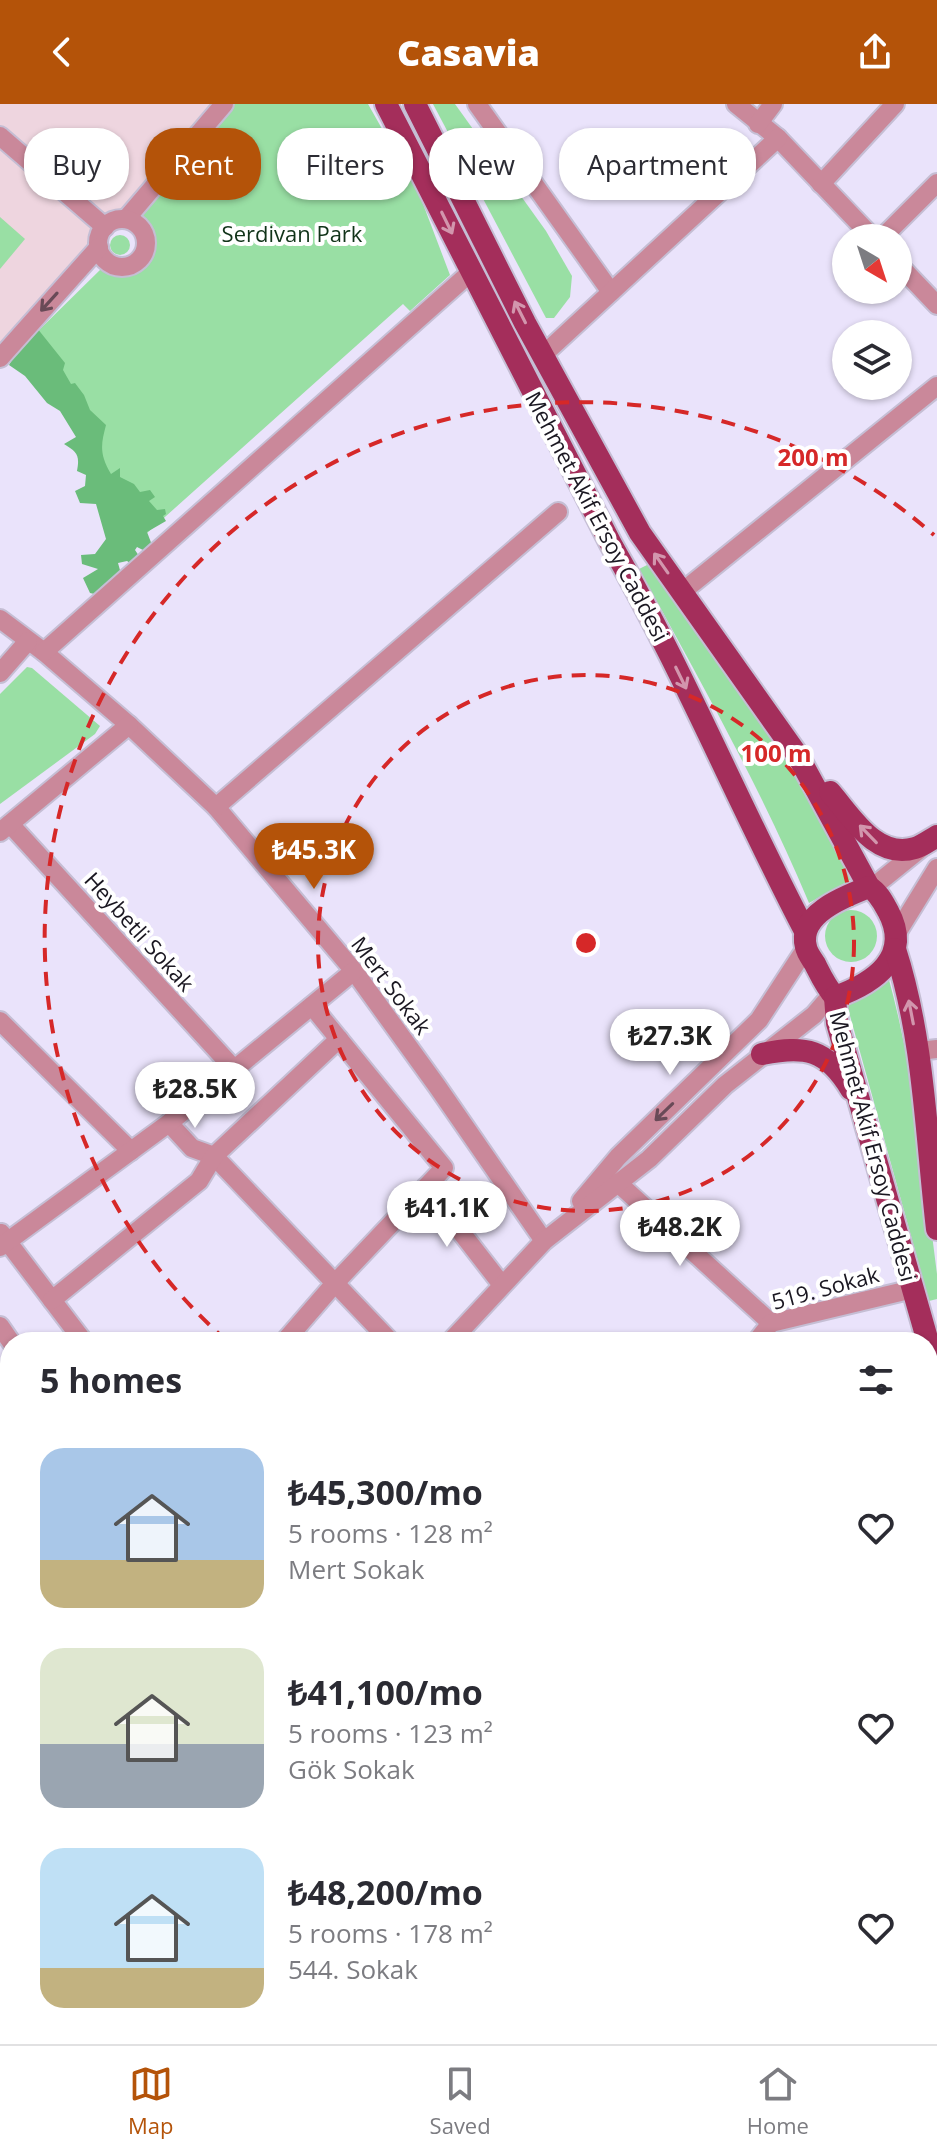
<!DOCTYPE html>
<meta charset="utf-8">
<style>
body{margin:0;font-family:"Open Sans",sans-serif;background:#f7f7f7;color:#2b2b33;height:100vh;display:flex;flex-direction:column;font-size:30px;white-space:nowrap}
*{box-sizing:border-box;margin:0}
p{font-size:26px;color:#7c7c81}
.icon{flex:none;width:44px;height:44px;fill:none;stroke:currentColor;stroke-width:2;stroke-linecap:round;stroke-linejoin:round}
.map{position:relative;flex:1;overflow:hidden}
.sheet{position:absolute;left:0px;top:1228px;width:938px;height:712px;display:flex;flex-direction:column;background:#fff;border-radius:32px 32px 0 0;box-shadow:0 2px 6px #0004}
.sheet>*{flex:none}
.top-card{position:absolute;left:24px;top:24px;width:890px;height:72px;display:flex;gap:16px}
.needle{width:52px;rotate:141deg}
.buttons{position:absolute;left:832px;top:120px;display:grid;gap:16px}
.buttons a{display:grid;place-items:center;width:80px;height:80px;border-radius:50%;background:#fff;box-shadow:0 2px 6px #0004;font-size:40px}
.price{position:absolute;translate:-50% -68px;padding:0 18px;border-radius:28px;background:#fff;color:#222;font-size:26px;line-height:52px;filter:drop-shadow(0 2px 4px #0008)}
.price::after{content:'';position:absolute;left:50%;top:48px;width:24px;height:18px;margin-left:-12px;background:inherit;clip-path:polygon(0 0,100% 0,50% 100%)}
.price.selected{background:#b45309;color:#fff}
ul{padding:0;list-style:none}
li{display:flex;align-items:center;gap:24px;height:200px;padding:0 40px}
li span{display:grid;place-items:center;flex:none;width:224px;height:160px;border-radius:24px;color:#555}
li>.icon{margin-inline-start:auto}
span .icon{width:96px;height:96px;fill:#fffc;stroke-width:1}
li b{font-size:34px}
h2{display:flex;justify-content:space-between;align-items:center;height:96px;padding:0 40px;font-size:34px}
.chip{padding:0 28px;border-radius:32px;background:#fff;box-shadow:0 2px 6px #0004;font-size:28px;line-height:72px}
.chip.selected{background:#b45309;color:#fff}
header{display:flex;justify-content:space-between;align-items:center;height:104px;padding:0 40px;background:#b45309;color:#fff;font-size:36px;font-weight:800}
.tab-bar{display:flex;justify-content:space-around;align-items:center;height:112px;border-top:2px solid #e1e1e2;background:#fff;font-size:22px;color:#7c7c81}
.tab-bar a{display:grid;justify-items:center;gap:4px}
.tab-bar .selected{color:#b45309}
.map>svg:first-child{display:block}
.commercial{fill:#eed5df}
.green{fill:#99dfa4}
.forest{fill:#6abc7a}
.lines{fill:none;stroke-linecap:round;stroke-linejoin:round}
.minor-casing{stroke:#c5bed4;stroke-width:22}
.major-casing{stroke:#c5bed4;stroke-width:26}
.minor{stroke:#ca889a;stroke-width:18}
.major{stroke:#a42e5b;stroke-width:22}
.oneway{stroke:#d296ad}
.oneway2{stroke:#694a57}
.ring{fill:none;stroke:#d62828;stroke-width:4;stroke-dasharray:14 10}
.labels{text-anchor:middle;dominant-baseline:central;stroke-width:8;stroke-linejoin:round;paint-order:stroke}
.park-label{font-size:22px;fill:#113319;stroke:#fff}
.street-label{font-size:22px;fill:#1a1721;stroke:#fff}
.centre{fill:#d62828;stroke:#fff;stroke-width:4}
.ring-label{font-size:24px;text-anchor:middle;font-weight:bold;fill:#d62828;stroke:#fff;stroke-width:8;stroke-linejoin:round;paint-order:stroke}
</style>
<header><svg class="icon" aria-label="back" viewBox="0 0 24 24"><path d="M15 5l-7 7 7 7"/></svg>Casavia<svg class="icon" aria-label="share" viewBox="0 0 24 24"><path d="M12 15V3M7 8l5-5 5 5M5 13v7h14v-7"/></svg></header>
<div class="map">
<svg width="937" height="1940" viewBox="0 0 937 1940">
<rect width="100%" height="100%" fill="#eae3fb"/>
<!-- commercial -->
<path class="commercial" d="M0,0H214L0,249Z"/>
<!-- green -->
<g class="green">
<path d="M234,0H368L420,92L450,171L410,207L403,200L118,455L92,327L36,229L101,165C141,185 167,141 138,111Z"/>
<path d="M433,0H455L546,127L572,172L570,193L554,214H546Z"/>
<path d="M0,113L25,135L0,165Z"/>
<circle cx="120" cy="141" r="10"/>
<path d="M651,459L760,605L854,774L809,799C761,684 699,575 639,465Z"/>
<path d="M27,563L32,564L100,622L95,630L0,700V590Z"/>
<circle cx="851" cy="832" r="26"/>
<path d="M888,872C915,969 924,1070 937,1170V1195L929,1197L847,901Z"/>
</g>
<!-- forest -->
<path class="forest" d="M37,224L65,259L63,266L71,280L75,279L84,291L90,306L106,321C101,340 99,350 111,370L120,364V373L134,380L140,388L150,386L155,393L149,397L157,406L165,405L166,410L163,412L166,417L147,428L152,441L143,446L137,443L135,446L139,452L130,459L127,457L118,459L123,477L103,492L90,489L83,474L98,465L82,460L81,451L95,450L106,435L96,400L80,399L75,387L85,382L86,371L77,367C80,351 77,348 64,340L76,333L60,307L47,299L25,272L9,261L18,245Z"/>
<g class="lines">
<defs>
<g id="minor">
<path d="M477,0L611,188"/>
<path d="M736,0L778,34L873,134"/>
<path d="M758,20L773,0"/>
<path d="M0,32L105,123"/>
<path d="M821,80L895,0"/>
<path d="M126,115L224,0"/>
<circle cx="122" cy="139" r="24"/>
<path d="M882,134L937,79"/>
<path d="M898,160L937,201"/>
<path d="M543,251L778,34"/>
<path d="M0,254L99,143"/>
<path d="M682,488L937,282"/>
<path d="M0,515L44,548L129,621L216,703L354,867L437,982L544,1137"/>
<path d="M44,548L471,168"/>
<path d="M0,569L28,537"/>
<path d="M216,703L558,408"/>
<path d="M10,720L235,966"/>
<path d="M0,728L129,621"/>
<path d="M873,783L925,741"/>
<path d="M897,829L937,764"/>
<path d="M0,917L131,1047"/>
<path d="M919,947L937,945"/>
<path d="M169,1019L192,1044L214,1052L391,1238"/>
<path d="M618,1079L771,1219"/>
<path d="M426,1083L502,1181"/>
<path d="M581,1097L618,1053L759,916L806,844"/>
<path d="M1,1129L84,1238"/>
<path d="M0,1143L169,1019L354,867"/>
<path d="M52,1196L199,1077L214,1052L339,935"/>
<path d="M0,1222L11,1238"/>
<path d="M284,1238L336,1178L444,1064L312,902"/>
<path d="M450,1238L544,1137L649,1055L725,981L814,911L832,890"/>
<path d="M756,1238L771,1219L913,1185"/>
<path d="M928,1394L937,1389"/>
<path d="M0,1436L10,1452"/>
<path d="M0,1515L10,1508"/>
<path d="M928,1595L937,1598"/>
<path d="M928,1661L937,1641"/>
<path d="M0,1696L10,1689"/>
<path d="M928,1867L937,1878"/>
<path d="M0,1904L10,1896"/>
<path d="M268,1930L276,1940"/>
<path d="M526,1930L547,1940"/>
<path d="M35,1940L48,1930"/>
<path d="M304,1940L314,1930"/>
<path d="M587,1940L592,1930"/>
</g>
<g id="major">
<path d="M386,0L611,440C683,566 738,699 805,827"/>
<path d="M415,0L525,219L640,429L798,652L869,783"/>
<path d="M830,688C851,712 876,756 915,744C922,742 930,736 937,732"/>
<path d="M869,783C878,788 883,798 888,807C913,853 874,879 835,893C826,883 821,872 815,860C812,855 807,849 806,843C797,810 846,792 869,783Z"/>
<path d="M895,845C924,935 926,1031 937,1125"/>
<path d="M835,893L837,919L928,1238"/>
<path d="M762,950C805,941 827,945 851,985"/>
<path d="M928,1238L937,1271"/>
</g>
</defs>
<!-- minor casing -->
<use href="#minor" class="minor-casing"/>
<!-- major casing -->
<use href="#major" class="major-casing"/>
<!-- minor -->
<use href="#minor" class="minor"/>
<!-- major -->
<use href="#major" class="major"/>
</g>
<!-- one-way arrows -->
<defs><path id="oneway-shaft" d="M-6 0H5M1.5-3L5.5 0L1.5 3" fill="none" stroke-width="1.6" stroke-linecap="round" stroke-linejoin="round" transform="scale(2)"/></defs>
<g class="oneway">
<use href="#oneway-shaft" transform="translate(447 119) rotate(64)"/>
<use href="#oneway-shaft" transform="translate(520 208) rotate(-117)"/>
<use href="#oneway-shaft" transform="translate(661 459) rotate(-125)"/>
<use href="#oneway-shaft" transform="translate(681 574) rotate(64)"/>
<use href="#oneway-shaft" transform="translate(868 730) rotate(-134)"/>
<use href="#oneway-shaft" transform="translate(911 908) rotate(-101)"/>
</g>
<g class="oneway2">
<use href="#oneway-shaft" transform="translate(49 198) rotate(132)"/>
<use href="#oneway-shaft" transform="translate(664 1008) rotate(136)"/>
</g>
<!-- distance rings -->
<g class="ring">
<circle cx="586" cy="839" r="268"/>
<path d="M227 1237A536 536 0 0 1 934 431"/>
</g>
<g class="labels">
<!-- park labels -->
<g class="park-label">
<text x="292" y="129">Serdivan Park</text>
</g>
<!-- street labels -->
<g class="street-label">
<text transform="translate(598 412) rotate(62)">Mehmet Akif Ersoy Caddesi</text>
<text transform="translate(140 827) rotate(48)">Heybetli Sokak</text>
<text transform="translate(392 881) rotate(53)">Mert Sokak</text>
<text transform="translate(874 1042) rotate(75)">Mehmet Akif Ersoy Caddesi</text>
<text transform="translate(825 1183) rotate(-15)">519. Sokak</text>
</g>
</g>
<circle cx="586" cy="839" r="12" class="centre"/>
<g class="ring-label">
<text x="813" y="362">200 m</text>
<text x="776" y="658">100 m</text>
</g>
</svg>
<div class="buttons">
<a><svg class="needle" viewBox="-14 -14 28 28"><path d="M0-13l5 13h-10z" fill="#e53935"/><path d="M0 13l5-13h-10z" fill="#7c7c81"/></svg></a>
<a><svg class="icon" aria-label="layers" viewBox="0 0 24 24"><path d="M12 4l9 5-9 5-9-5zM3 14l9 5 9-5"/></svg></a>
</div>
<b class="price selected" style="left:314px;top:787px">₺45.3K</b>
<b class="price" style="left:670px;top:973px">₺27.3K</b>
<b class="price" style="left:195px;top:1026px">₺28.5K</b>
<b class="price" style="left:447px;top:1145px">₺41.1K</b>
<b class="price" style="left:680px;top:1164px">₺48.2K</b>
<div class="top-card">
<a class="chip">Buy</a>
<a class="chip selected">Rent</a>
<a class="chip">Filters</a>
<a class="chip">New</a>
<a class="chip">Apartment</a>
</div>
<section class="sheet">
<h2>5 homes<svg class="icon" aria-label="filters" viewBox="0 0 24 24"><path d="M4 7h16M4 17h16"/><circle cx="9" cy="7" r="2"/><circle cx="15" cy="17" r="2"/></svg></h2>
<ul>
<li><span style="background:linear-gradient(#a9c7e8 70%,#c2b280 0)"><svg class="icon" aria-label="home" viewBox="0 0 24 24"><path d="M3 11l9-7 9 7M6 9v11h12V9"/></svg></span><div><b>₺45,300/mo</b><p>5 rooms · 128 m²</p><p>Mert Sokak</p></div><svg class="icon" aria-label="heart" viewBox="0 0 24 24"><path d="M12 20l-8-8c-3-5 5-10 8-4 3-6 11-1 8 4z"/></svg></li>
<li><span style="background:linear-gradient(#dfe7d0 60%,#9aa5b1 0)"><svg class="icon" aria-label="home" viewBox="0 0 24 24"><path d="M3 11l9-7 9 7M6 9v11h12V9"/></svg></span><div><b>₺41,100/mo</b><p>5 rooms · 123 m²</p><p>Gök Sokak</p></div><svg class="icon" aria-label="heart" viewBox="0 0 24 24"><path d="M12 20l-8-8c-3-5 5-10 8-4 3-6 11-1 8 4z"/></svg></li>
<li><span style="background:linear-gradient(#bfe0f5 75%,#c2b280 0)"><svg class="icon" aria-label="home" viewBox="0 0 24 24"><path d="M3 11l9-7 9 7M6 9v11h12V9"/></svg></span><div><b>₺48,200/mo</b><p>5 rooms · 178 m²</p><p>544. Sokak</p></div><svg class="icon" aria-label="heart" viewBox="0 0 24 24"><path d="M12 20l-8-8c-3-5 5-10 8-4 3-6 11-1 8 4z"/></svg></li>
</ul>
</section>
</div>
<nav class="tab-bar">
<a class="selected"><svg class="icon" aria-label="map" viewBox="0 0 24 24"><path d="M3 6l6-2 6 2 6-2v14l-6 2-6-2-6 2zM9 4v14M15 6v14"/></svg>Map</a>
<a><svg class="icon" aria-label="saved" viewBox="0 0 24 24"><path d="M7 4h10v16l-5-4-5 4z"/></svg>Saved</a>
<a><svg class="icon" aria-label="home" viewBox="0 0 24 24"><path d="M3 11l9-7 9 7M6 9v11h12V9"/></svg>Home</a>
</nav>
